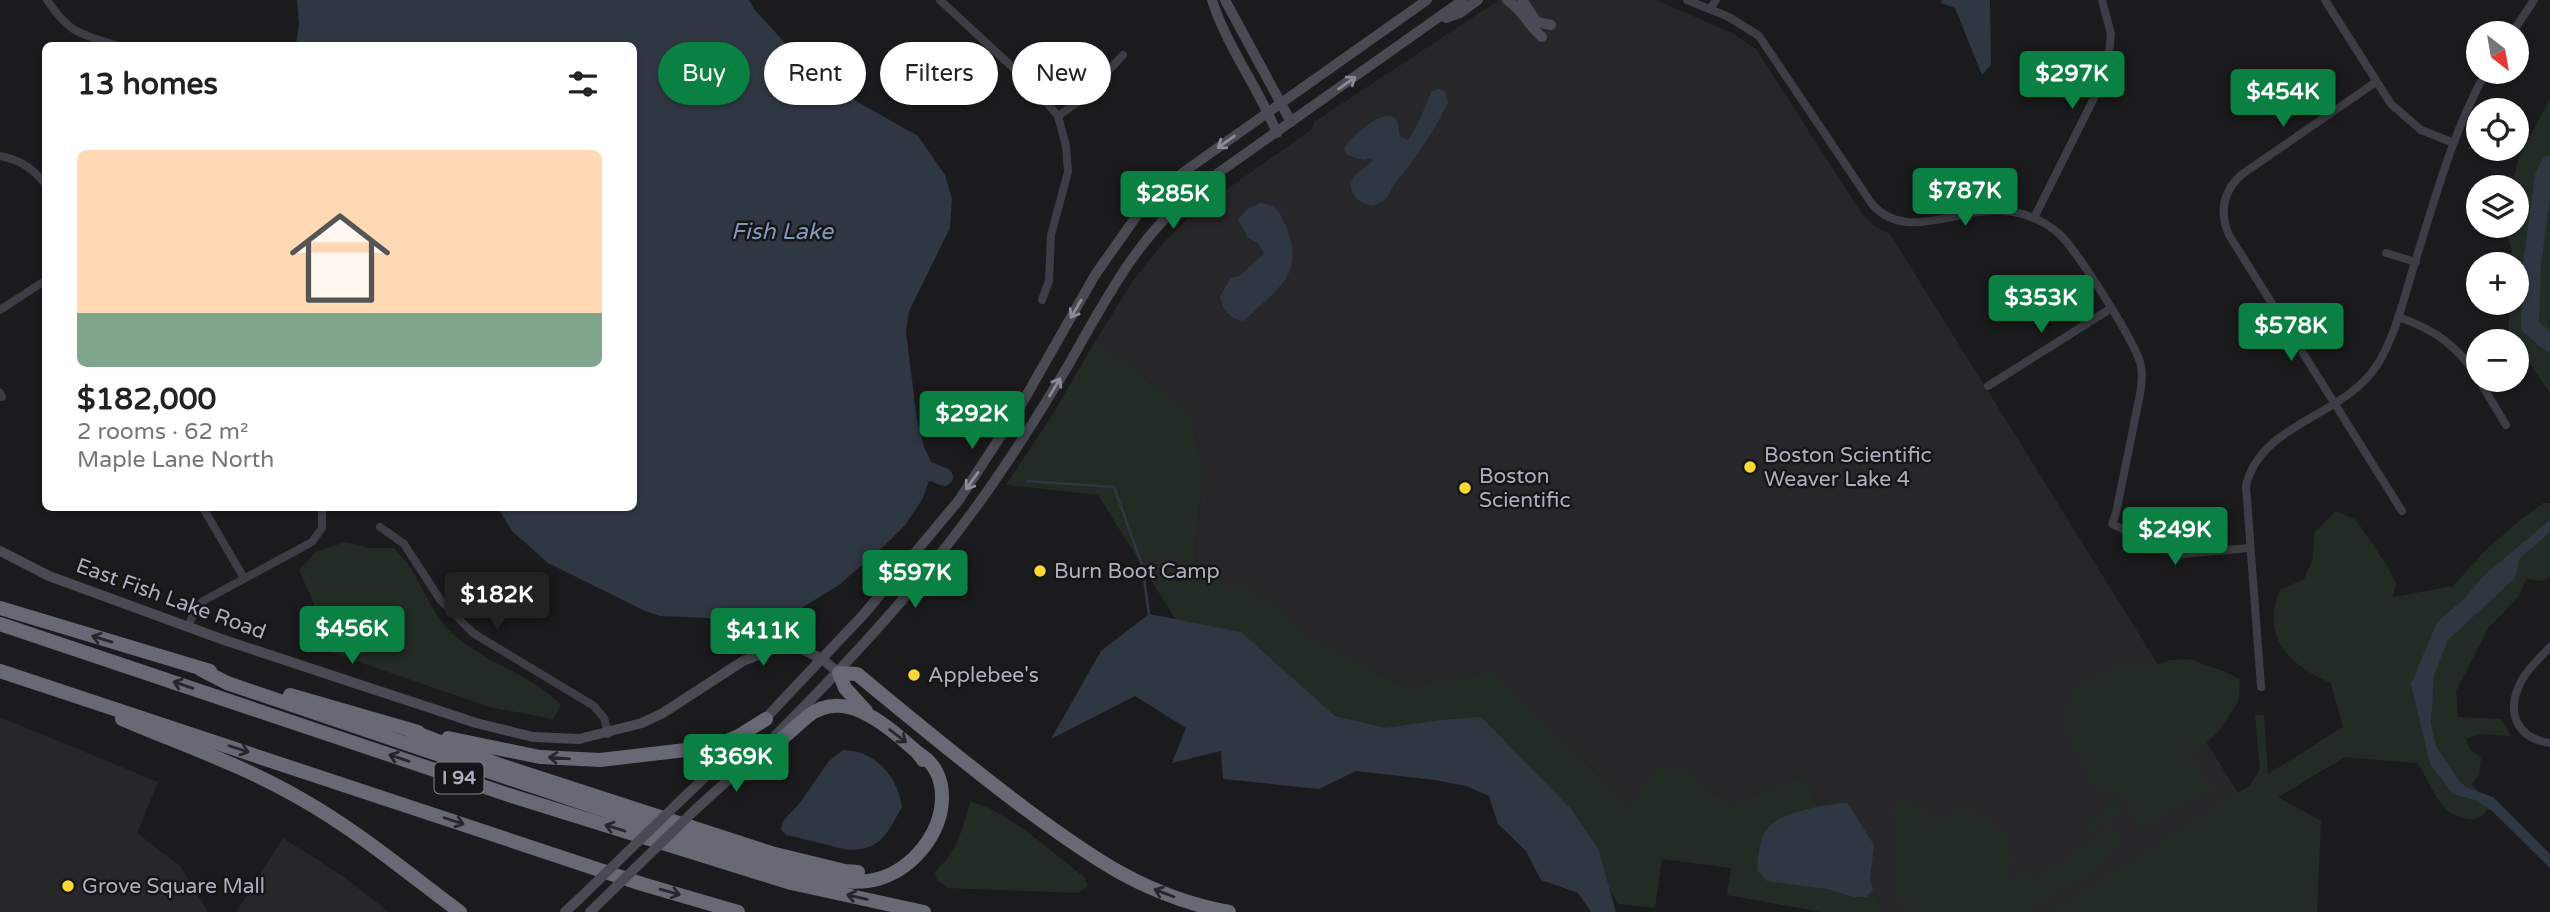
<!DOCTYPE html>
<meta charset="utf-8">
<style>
body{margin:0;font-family:"Varela Round",sans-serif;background:#f6f6f6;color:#222;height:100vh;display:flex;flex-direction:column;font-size:26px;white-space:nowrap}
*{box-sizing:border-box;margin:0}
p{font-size:23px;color:#767676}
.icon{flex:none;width:38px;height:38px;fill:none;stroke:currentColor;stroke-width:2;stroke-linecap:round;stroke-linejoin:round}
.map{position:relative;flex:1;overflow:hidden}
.sheet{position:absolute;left:42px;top:42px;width:595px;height:469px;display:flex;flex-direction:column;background:#fff;border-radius:10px;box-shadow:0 2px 5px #0004}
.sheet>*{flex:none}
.guide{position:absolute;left:658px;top:42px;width:665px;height:63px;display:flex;gap:14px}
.needle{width:46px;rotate:149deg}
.buttons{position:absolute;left:2466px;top:21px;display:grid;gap:14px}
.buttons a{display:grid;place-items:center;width:63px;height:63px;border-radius:50%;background:#fff;box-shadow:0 2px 5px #0004;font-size:35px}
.price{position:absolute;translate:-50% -60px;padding:0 16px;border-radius:7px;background:#0b8043;color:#fff;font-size:23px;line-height:46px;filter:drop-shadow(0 2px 4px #0008)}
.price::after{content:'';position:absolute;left:50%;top:42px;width:21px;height:16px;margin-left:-10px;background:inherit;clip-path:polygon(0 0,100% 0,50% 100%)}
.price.on{background:#222;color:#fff}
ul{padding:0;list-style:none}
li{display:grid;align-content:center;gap:14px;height:371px;padding:0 35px}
li span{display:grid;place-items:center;height:217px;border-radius:10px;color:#555}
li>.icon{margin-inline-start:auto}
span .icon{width:126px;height:126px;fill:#fffc;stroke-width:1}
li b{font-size:30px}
h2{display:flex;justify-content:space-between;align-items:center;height:84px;padding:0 35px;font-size:30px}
.pill{padding:0 24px;border-radius:32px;background:#fff;box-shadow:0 2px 5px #0004;font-size:24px;line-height:63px}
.pill.on{background:#0b8043;color:#fff}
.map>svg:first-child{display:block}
.built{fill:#27272a}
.green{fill:#222c25}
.water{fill:#2f3743}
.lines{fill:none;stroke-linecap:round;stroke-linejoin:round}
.stream{stroke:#2f3743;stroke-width:2.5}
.river{stroke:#2f3743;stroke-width:18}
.street{stroke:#3d3d45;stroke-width:8}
.secondary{stroke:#494a53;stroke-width:10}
.highway{stroke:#676974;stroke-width:14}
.secondary-bridge{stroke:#494a53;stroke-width:10}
.oneway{stroke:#8a8c98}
.oneway2{stroke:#26272a}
.poi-dot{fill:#fcd834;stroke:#161618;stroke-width:2.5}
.labels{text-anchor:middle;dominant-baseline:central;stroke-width:5;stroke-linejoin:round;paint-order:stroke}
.shield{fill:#161618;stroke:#80818c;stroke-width:2}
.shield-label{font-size:19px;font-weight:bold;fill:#adafbd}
.poi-label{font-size:21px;fill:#adafbd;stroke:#161618;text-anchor:start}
.street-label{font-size:21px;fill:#adafbd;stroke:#161618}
.water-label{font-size:23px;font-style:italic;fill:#8397b9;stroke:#161618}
</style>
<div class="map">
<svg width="2550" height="912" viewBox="0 0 2550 912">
<rect width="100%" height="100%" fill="#1b1b1d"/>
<!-- built -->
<g class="built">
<path d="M1499,0H1656L1732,33L1756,49L1862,214L1874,226L1890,234L2238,793L2049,912H1885L1801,777L1730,806L1686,770L1631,806L1492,673L1404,687L1305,635L1251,587L1229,590L1194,559L1203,477L1191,415L1096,340L1135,278L1165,241L1193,213L1312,129L1314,122Z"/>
<path d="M0,717L158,782L137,833L180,866L208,912H0Z"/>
<path d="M283,838L341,875L389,912H236Z"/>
</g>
<!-- green -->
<g class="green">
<path d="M2550,99V393L2509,333V303H2516V264H2511L2512,250L2504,226H2516V187H2511L2520,154Z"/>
<path d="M1096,340L1191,415L1203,477L1194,559L1229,589L1251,587L1305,635L1404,687L1492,673L1631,806L1660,766L1686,770L1730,806L1801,777L1885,912H1821L1727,895L1731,868L1662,859L1655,908L1618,904L1575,831L1193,647L1098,495L1006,485L1053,414Z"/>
<path d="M2543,503H2550V577L2543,581L2526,579L2519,596L2489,627L2456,691L2458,717L2501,719L2511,736L2481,734L2466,739L2470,749L2481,758L2479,775L2471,784L2485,797L2487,810C2482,817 2477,820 2468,819C2439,816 2432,784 2417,763L2345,757L2278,797L2321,821L2317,912H2049L2250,785L2260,769L2255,715H2264L2268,774L2343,727L2331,683C2290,666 2260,637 2280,590L2304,579L2313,558L2314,533L2336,511L2356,520L2386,564L2396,583L2393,597L2453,586L2485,551L2520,520Z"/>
<path d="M346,542L369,548H394C401,556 409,564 414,574C426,594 435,617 452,633C484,663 529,673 561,705L553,719L489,707L322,649L327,625L314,604L299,570L317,551Z"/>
<path d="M2191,659C2207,667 2226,670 2240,680L2238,702L2218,732L2201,748H2183L2213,786L2209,791L2172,809L2149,826H2142L2127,808L2122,791L2102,790L2094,785L2065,727L2064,715L2070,702L2080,686L2093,677L2108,671L2126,666L2148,669L2169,660Z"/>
<path d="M1904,799L1928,813L1930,822C1959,805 1988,808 2004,838C2009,847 2013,855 2011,864C2009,871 2005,878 2003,884L2018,875L2038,879L2108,829L2112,828L2121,843L2093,869L2028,912H1912L1900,901L1896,889V856L1901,831L1891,811Z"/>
<path d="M970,802C1001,806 1058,857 1084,877L1088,886L1079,893L948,888L937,880L935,873C938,866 945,863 949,856C960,840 965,821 970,802Z"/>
<path d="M2113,803L2119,807L2118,813L2089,831L2087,827Z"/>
</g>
<!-- water -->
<g class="water">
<path d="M297,0H749L754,9L805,65L833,88L918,136L945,175L952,199L950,228L909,311L906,332L917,420L924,447L931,462L930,478L923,498L906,524L882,548L839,585L795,612L757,620L660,616L645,611L548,563L512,531L498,508H634V46L296,45L299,24Z"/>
<path d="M1942,0H1990L1991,65L1982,75L1955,8L1941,3Z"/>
<path d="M1439,89L1445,91L1448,103C1434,131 1416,158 1396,182C1391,188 1390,196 1383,201C1380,203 1377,204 1373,206C1360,205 1344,190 1354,177C1359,170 1367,166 1373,161L1371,158L1363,160L1347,155L1344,149C1349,138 1384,106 1396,119C1399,123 1399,131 1400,136L1408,140L1418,123L1432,91Z"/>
<path d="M1260,203C1277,205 1279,211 1286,226C1306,276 1277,288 1244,321C1230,319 1222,310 1220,296L1231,278L1239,276L1264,254L1258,243L1248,238L1238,220L1248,208Z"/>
<path d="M2550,520V532L2520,558L2515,578L2448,640L2434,675L2431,723L2436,746L2459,781L2468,788L2493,797L2550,854V868L2492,811L2475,800L2453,794L2430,764L2411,684L2437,622L2465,598L2482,577Z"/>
<path d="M1149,614L1241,632L1335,716L1386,728L1440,720L1481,717L1571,809L1598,848L1616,912H1591L1578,893L1541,880L1526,851L1498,824L1489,796L1466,786L1435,780L1356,771L1319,789L1223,779L1221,751L1172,763L1186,728L1135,696L1051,739L1101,651Z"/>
<path d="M843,750C874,750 898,776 902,807C887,833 882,850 848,850L787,835L781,830L783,821L799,804L829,761Z"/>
<path d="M1847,803L1874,845L1870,879L1873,890L1866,897H1854L1827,889L1767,881L1757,870C1758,859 1759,842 1765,832C1776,812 1827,804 1847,803Z"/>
</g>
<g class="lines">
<!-- stream -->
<path class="stream" d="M1027,481L1114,487L1142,565L1149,614"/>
<!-- river -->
<g class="river">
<path d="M2550,164L2544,176L2532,264L2530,326L2550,343"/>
<path d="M908,462L944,477"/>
</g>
<!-- street -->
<g class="street">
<path d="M47,0C71,35 79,33 118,46"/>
<path d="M940,0L1034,87L1058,116L1066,146L1068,172L1051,235L1049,281L1042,300"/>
<path d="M1687,0L1729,17L1759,36L1872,204C1906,243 1958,207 2003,211C2023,212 2041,219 2057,232C2074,245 2138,346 2141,366C2144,385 2137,406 2134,424C2128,454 2122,483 2116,513L2112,524L2157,546L2182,554L2250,548"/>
<path d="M2325,0L2391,104L2421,130L2454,143"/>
<path d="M1710,9L1716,0"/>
<path d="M2512,33L2534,0"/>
<path d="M2376,82L2241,175C2223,192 2219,212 2229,235L2402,511"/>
<path d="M1058,116L1083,98L1123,55"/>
<path d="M0,156C20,160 33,168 46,185"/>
<path d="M2034,218L2107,72L2111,34L2102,0"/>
<path d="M2386,253L2416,262"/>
<path d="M0,310L46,280"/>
<path d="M2398,317C2434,329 2458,346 2478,378"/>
<path d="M2479,380L2506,425"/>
<path d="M1988,386L2110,309"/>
<path d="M0,393L2,397"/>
<path d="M203,508L244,578"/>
<path d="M380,527L404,544L441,601L473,633L594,706L604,718L608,734"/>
<path d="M188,627L194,613L203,601L312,542L322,528V508"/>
<path d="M2550,647C2539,659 2525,671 2519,686C2506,715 2519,739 2550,743"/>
<path d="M2261,687L2246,486C2260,422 2347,417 2379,362C2395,335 2403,302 2412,272C2433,206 2452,132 2486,72"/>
</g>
<!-- secondary -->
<g class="secondary">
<path d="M1212,0C1227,47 1258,87 1277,133"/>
<path d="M1225,0L1291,122"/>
<path d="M1507,0C1523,10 1528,26 1542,37"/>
<path d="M1522,0L1537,22L1551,25"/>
<path d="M1446,18L1460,13L1478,0"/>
<path d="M0,551L49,576L224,640L476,723L533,737L579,739L642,723L663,713L743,661L773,649L800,648L822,659L839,673"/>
<path d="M761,723L864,614L959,500L1021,405L1095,275L1140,211L1185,171L1427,0"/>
<path d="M774,737C858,653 938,566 1004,467C1027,433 1048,399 1069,364C1108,295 1140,232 1204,183L1463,0"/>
<path d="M678,803L749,735"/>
<path d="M696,809L760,751"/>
<path d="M565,912L579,899"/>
</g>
<!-- highway -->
<g class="highway">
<path d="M0,608L210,671"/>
<path d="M0,624L512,796L791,883L924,912"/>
<path d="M200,669L227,683C356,727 484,770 613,813C667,831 720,848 774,864C807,873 844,888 878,879C913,869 942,833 942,797C942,778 934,762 918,753"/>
<path d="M0,671L642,884L738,912"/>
<path d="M290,695L418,732"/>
<path d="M866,711L845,688L839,673L857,674C913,720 969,767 1027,810C1092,858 1147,897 1229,912"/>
<path d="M122,719C183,745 247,767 303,800C359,832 409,874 460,912"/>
<path d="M409,730L500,765L771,853L845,871L858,872"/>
<path d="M448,738L540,757L600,760L712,747L739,736L766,719"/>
<path d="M756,755C780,743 789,732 808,716C847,686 890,729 918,753L923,760"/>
</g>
<!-- secondary-bridge -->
<g class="secondary-bridge">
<path d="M579,899L678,803"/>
<path d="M590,912L696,809"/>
</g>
</g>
<!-- one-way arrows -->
<defs><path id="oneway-shaft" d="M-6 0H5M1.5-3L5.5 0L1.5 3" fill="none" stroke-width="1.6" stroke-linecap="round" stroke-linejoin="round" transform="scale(1.75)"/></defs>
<g class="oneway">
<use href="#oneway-shaft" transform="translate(1347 83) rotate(-35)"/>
<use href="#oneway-shaft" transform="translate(1226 142) rotate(145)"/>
<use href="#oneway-shaft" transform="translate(1076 309) rotate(120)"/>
<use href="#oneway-shaft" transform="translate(1055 387) rotate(-59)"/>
<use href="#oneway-shaft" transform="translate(972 481) rotate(125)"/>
</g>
<g class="oneway2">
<use href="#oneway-shaft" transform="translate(102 639) rotate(-163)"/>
<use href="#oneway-shaft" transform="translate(183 685) rotate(-161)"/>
<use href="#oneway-shaft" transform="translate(898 736) rotate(38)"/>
<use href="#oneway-shaft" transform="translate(239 749) rotate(18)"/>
<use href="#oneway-shaft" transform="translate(399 758) rotate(-161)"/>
<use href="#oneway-shaft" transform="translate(559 758) rotate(-175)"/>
<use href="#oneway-shaft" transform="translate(454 821) rotate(18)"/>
<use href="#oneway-shaft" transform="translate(615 828) rotate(-163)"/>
<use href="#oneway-shaft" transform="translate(670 892) rotate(16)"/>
<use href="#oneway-shaft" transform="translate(1164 893) rotate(-159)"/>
<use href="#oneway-shaft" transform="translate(857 897) rotate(-167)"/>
</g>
<!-- markers -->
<g class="poi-dot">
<circle cx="1750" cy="467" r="7"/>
<circle cx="1465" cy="488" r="7"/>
<circle cx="1040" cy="571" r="7"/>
<circle cx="914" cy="675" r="7"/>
<circle cx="68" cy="886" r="7"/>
</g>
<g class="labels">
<!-- shield labels -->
<rect class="shield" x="434.5" y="762.5" width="49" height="31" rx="5"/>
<g class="shield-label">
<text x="459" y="778">I 94</text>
</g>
<!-- poi labels -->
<g class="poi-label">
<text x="1764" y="455">Boston Scientific<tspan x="1764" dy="24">Weaver Lake 4</tspan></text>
<text x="1479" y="476">Boston<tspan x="1479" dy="24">Scientific</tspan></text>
<text x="1054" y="571">Burn Boot Camp</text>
<text x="928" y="675">Applebee's</text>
<text x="82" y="886">Grove Square Mall</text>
</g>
<!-- street labels -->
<g class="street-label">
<text transform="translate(171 599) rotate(20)">East Fish Lake Road</text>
</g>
<!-- water labels -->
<g class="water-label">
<text x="782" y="232">Fish Lake</text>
</g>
</g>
</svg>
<div class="buttons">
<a><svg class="needle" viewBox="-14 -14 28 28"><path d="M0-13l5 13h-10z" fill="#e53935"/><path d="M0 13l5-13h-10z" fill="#767676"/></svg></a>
<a><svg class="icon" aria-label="locate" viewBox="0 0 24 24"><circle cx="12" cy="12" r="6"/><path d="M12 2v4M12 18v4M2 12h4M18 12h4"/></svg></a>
<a><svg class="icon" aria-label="layers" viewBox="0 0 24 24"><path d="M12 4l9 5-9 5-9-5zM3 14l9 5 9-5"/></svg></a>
<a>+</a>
<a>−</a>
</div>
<b class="price" style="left:2072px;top:111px">$297K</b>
<b class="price" style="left:2283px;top:129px">$454K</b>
<b class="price" style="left:1965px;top:228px">$787K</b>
<b class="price" style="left:1173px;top:231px">$285K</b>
<b class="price" style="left:2041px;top:335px">$353K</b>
<b class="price" style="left:2291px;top:363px">$578K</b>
<b class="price" style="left:972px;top:451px">$292K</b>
<b class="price" style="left:2175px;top:567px">$249K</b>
<b class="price" style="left:915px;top:610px">$597K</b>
<b class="price on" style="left:497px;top:632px">$182K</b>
<b class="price" style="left:352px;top:666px">$456K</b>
<b class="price" style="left:763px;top:668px">$411K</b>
<b class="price" style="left:736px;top:794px">$369K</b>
<div class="guide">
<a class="pill on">Buy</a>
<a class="pill">Rent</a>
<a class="pill">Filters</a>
<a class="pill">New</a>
</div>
<section class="sheet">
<h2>13 homes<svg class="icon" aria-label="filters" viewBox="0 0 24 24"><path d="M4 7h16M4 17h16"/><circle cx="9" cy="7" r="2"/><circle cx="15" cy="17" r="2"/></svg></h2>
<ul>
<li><span style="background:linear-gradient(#ffd9b3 75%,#7fa58c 0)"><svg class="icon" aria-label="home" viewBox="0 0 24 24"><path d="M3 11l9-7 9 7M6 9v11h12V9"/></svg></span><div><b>$182,000</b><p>2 rooms · 62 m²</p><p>Maple Lane North</p></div></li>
</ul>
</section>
</div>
